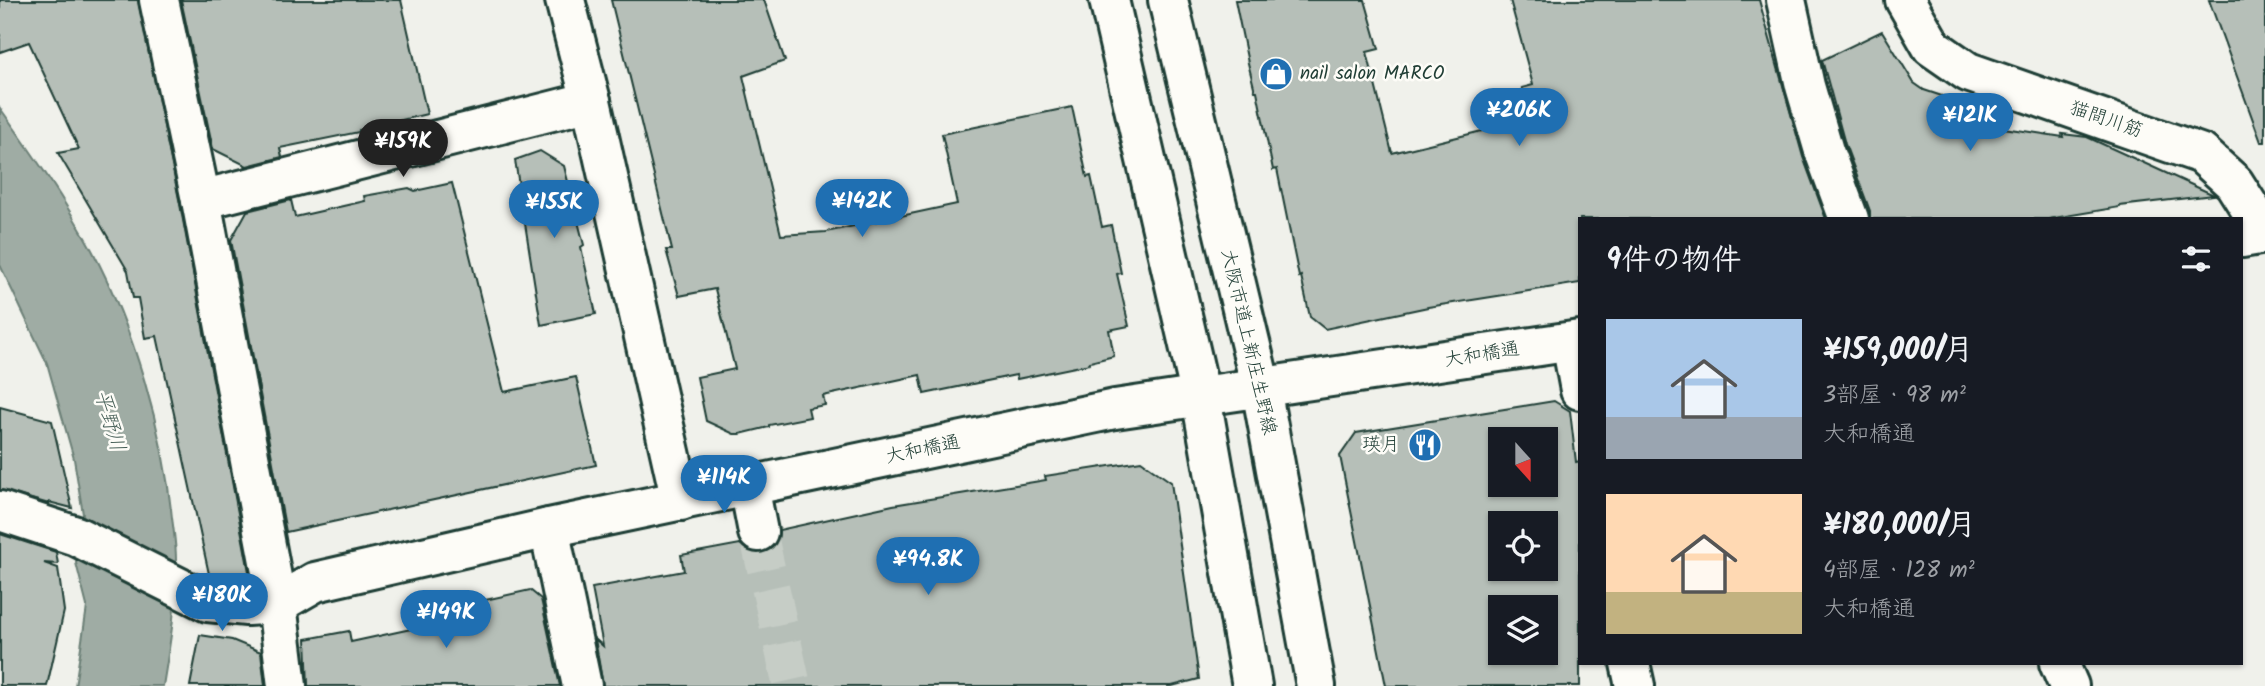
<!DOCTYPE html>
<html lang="ja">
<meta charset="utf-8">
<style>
body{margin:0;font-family:Kalam,"Klee One",sans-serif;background:#20242c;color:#f1f3f6;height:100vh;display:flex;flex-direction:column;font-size:26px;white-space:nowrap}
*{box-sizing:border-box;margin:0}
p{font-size:23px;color:#9ea1a6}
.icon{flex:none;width:38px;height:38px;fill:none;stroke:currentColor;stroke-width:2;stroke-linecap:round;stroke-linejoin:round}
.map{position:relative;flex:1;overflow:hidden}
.side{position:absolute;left:1578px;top:217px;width:665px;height:448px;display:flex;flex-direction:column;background:#171b24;border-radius:0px;box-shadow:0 2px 5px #0004}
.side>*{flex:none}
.needle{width:46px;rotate:159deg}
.tools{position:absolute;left:1488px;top:427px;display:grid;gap:14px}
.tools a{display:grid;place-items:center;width:70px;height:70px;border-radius:0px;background:#171b24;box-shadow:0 2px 5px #0004;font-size:35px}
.price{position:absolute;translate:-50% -60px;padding:0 16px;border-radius:24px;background:#1f6fb2;color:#fff;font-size:23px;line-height:46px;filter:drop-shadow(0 2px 4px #0008)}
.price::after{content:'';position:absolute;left:50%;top:42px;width:21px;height:16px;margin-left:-10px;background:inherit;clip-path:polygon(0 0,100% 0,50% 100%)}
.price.active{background:#222;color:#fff}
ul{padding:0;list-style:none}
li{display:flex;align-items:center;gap:21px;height:175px;padding:0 28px}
li span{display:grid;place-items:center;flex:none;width:196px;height:140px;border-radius:0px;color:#555}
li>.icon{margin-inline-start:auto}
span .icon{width:84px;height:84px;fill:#fffc;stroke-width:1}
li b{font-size:30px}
h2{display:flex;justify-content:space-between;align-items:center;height:84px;padding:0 28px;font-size:30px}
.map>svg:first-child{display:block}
.water{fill:#9faca4;stroke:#6c8077;stroke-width:2}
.building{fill:#b6bfb8;stroke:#1f3d34;stroke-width:2;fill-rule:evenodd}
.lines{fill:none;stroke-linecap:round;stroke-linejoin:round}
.minor-tunnel{stroke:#c6cdc6;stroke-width:38;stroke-dasharray:38 19;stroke-linecap:butt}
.minor-casing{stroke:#1f3d34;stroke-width:44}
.tertiary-casing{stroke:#1f3d34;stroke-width:44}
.primary-casing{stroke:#1f3d34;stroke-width:44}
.minor{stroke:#fdfcf7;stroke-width:38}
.tertiary{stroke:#fdfcf7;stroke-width:38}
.primary{stroke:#fdfcf7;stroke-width:38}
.labels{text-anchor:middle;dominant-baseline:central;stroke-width:5;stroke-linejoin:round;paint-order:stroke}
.poi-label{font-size:19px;fill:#1f3d34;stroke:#fdfcf7;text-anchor:start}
.street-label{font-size:19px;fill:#1f3d34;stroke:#fdfcf7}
.water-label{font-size:21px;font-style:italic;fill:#455e56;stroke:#fdfcf7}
</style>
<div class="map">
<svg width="2265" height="686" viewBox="0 0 2265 686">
<rect width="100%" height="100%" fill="#f0f1eb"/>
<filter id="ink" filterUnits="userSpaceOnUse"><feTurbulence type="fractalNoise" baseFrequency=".0143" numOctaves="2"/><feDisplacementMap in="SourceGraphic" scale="14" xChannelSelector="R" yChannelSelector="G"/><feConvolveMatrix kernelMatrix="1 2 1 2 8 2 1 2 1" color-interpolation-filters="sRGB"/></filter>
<g filter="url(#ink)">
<!-- water -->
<path class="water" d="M0,108C33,154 65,200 92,250C134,329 163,430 172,518C174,532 176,546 176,560C177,603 170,644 163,686H75L86,614L87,606L76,563L83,514L74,459L47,363L0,265Z"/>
<!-- building -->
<g class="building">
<path d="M0,0H138L180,204L250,577L209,574L157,336L145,338L138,298H133L128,271L58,153L79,149L29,42L0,52Z"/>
<path d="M181,0H401L427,114L359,130V132L280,148L282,157L247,166L213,149Z"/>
<path d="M611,0H764L785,61L743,76L781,235L826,232L957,204L942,134L1072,107L1087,177L1091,176L1102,227L1111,225L1121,273L1117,274L1129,326L1109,330L1114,356L1090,362V364L1017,379L1016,375L924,394L920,375L823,396L825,405L808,408L810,417L769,425V427L740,434H734L706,421L697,377L735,369L715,289L679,296L666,250H672Z"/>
<path d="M1235,0H1365L1379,49L1367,52L1392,153L1531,119L1522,88L1533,85L1510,0H1759L1803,157L1826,219H1580V283L1428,307L1325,329L1310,317L1301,276L1299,277L1277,169L1273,170L1257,91H1255L1248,63Z"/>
<path d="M2209,0H2265V142H2261Z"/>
<path d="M1882,31L1914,83L1924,90L1981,109L1984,125L2063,137L2062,134L2087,137L2214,195L2120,206V207L2048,219H1870V211L1845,144L1822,60Z"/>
<path d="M540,151L564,166L584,245L581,247L596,314L541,325L515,160Z"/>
<path d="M452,183L504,392L576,377L596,465L286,532L231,240L247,211L291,200L295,217L365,201L364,196L409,188L415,191Z"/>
<path d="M1554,401L1570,411L1576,462L1580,461V686H1386L1340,456L1356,433ZM1500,439H1545V485H1500ZM1500,523H1545V569H1500ZM1500,607H1545V653H1500Z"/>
<path d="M0,407L52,421L72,508L49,502V504L0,490Z"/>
<path d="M1141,461L1171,482L1199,679L1172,686H603L595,639L603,646L592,588L684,571L681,555L740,544L750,552L763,553L773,548L778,540L779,530L893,505L1046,480L1045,476Z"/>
<path d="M0,534L56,552L58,564L44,563L58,568L64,611L47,686H0Z"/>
<path d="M530,590L541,599L560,686H308L306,639L349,631L351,642L434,624L431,612Z"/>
<path d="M200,635L232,640L261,652L265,686H190Z"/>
</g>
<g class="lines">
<!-- minor-tunnel -->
<path class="minor-tunnel" d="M758,532L792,686"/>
<defs>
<g id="minor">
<path d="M159,0L201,200L277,604L287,686"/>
<path d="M1786,0L1805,86L1824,151L1849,219"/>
<path d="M1905,0L1932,47L1968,72L2202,154L2234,183L2265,232"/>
<path d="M201,200L591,101"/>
<path d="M1571,342L1580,390"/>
<path d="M749,486L758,532"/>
<path d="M0,511L76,536L208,602L247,606L277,604"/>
<path d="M549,528L582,686"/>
<path d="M1630,663L1635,686"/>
<path d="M2059,663L2069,686"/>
</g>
<g id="tertiary">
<path d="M565,0L591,101L681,501"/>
<path d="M2242,238L2265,234"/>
<path d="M277,604L315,582L549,528L1115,409L1580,340"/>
</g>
<g id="primary">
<path d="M1109,0L1201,397L1252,686"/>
<path d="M1168,0L1261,388L1316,686"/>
</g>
</defs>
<!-- minor casing -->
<use href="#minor" class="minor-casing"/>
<!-- tertiary casing -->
<use href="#tertiary" class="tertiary-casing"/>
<!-- primary casing -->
<use href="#primary" class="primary-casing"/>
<!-- minor -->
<use href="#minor" class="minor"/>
<!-- tertiary -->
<use href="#tertiary" class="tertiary"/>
<!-- primary -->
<use href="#primary" class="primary"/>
</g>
</g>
<!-- icons -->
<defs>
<symbol id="shop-disc" viewBox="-11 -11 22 22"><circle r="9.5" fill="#1f6fb2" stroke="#fdfcf7"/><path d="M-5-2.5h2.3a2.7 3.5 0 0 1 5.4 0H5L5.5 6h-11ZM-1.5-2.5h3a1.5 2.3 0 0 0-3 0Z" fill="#fff"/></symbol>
<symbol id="restaurant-disc" viewBox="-11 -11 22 22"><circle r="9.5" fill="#1f6fb2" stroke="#fdfcf7"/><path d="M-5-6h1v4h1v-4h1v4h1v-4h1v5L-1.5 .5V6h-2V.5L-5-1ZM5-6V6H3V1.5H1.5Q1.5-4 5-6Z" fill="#fff"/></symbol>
</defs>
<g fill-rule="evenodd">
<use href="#shop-disc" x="1257" y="55" width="38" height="38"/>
<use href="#restaurant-disc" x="1406" y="426" width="38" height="38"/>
</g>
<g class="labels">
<!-- poi labels -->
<g class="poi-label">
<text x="1300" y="74">nail salon MARCO</text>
<text x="1400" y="445" text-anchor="end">瑛月</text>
</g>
<!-- street labels -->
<g class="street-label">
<text transform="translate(2106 120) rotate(19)">猫間川筋</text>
<text transform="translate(1248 342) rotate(77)">大阪市道上新庄生野線</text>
<text transform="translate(1482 355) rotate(-9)">大和橋通</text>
<text transform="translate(923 450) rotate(-12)">大和橋通</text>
</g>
<!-- water labels -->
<g class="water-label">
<text transform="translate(109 421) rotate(74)">平野川</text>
</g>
</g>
</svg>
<div class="tools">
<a><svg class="needle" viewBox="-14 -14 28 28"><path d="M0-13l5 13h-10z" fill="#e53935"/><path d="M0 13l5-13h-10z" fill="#9ea1a6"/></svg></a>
<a><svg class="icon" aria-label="locate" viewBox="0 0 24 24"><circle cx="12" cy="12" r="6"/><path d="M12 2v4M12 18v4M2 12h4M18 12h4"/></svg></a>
<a><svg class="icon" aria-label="layers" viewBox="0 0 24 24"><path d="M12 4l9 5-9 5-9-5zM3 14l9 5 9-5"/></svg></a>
</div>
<b class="price" style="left:1519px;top:148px">¥206K</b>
<b class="price" style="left:1970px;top:153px">¥121K</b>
<b class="price active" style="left:403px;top:179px">¥159K</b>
<b class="price" style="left:862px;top:239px">¥142K</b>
<b class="price" style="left:554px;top:240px">¥155K</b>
<b class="price" style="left:724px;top:515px">¥114K</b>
<b class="price" style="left:928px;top:597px">¥94.8K</b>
<b class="price" style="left:222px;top:633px">¥180K</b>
<b class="price" style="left:446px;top:650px">¥149K</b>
<section class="side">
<h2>9件の物件<svg class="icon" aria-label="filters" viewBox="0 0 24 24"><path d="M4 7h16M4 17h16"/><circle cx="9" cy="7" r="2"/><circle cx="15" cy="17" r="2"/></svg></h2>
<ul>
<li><span style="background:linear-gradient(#a9c7e8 70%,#9aa5b1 0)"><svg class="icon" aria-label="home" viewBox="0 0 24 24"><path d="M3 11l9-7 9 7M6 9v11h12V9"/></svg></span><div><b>¥159,000/月</b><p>3部屋 · 98 m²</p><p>大和橋通</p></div></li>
<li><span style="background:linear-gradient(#ffd9b3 70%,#c2b280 0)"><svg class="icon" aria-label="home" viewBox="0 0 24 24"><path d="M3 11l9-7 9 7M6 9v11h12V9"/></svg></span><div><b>¥180,000/月</b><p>4部屋 · 128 m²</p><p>大和橋通</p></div></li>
</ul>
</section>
</div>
